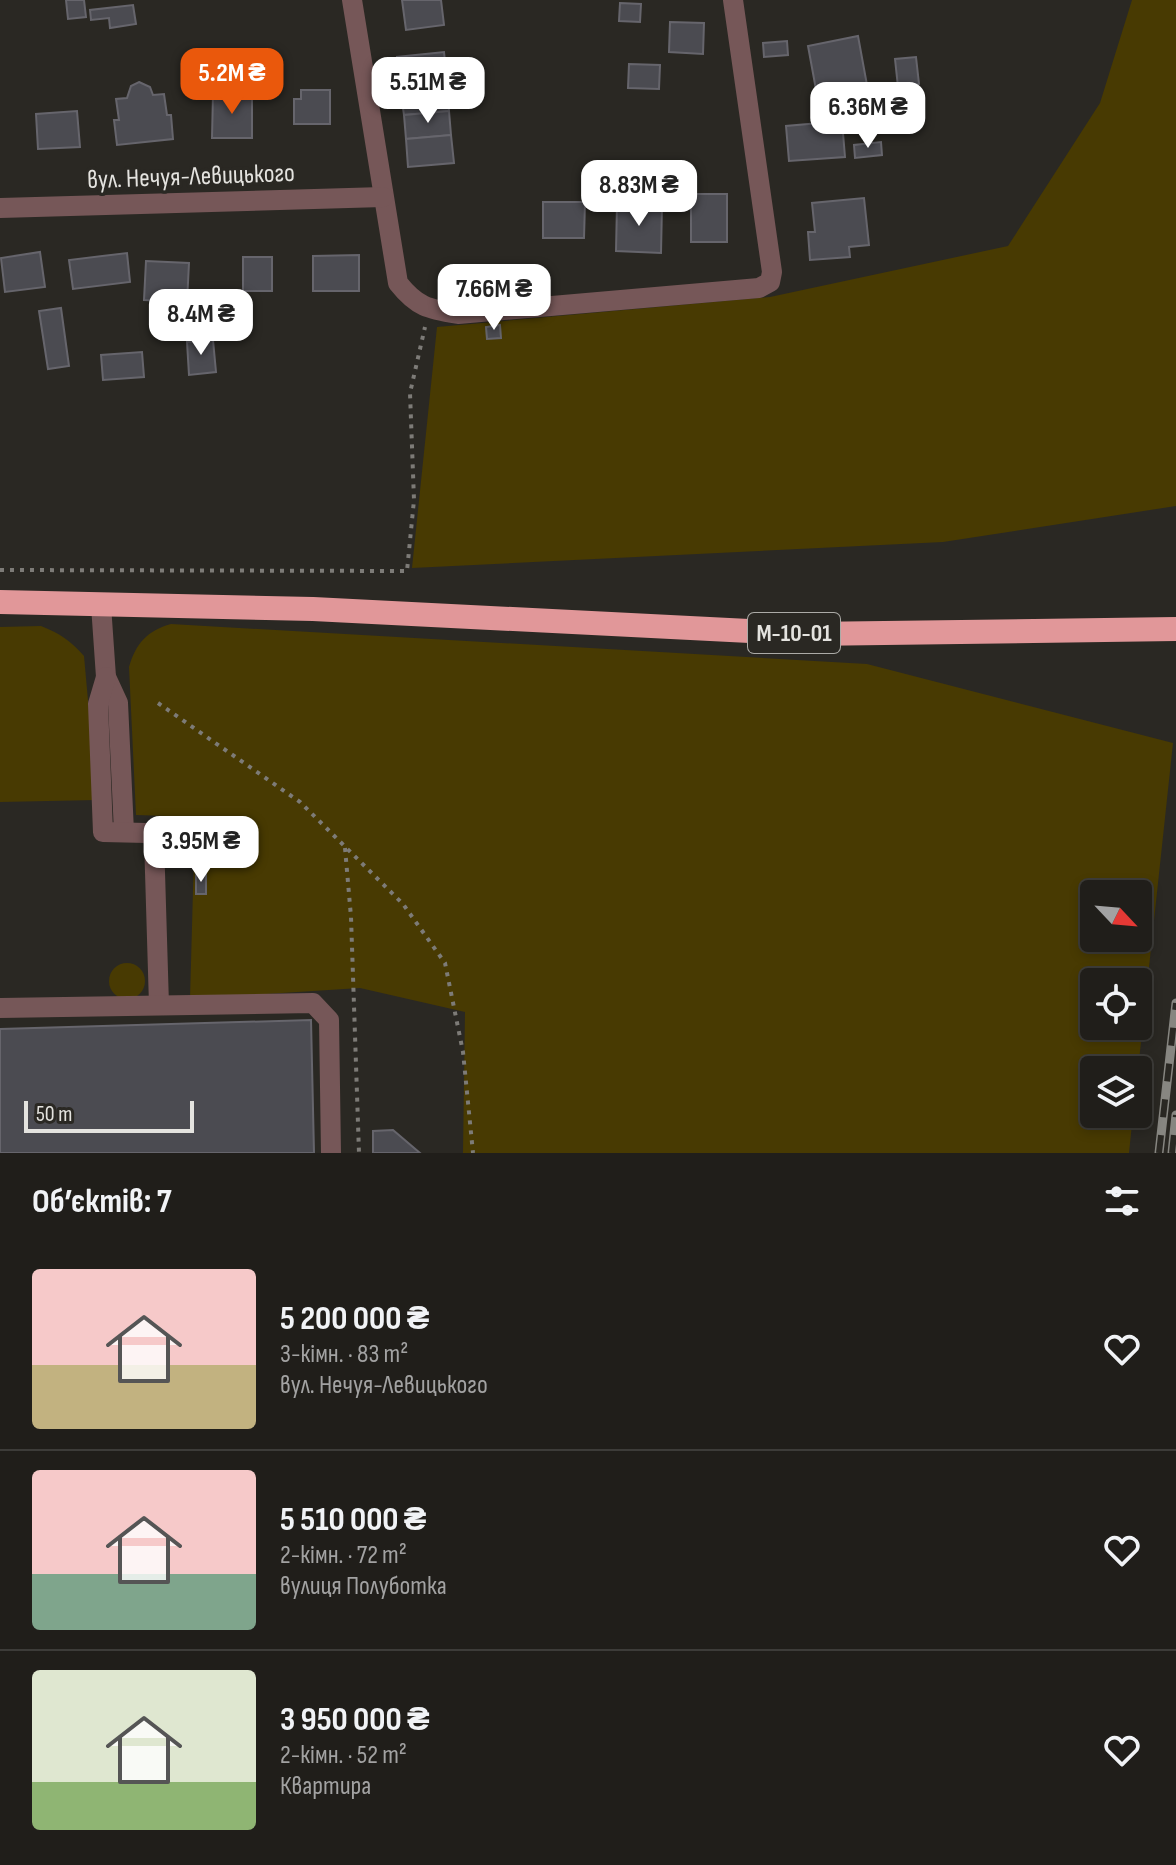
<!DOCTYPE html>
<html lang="uk">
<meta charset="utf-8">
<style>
body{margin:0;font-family:"Sofia Sans Condensed",sans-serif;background:#2d2b27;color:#f1f3f6;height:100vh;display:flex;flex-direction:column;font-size:30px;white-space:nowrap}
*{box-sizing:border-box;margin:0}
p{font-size:26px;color:#a2a2a2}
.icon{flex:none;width:44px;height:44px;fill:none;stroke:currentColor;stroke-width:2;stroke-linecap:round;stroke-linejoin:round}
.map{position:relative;height:1153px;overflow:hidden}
.details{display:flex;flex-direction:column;background:#201e1a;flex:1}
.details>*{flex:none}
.needle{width:52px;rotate:116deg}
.fabs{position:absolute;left:1080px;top:880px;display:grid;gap:16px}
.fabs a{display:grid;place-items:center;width:72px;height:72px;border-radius:8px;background:#201e1a;box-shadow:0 4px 12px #0003,0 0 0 2px #3d3c39;font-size:40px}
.scale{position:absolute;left:24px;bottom:20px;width:170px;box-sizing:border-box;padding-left:8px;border:4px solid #e4e3df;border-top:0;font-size:22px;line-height:28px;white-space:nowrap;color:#e4e3df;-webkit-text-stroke:6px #2a2823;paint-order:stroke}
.price{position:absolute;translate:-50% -68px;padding:0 18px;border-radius:16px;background:#fff;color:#222;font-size:26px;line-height:52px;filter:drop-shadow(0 2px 4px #0008)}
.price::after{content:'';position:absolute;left:50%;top:48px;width:24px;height:18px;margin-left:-12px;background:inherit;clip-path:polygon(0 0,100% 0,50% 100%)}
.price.on{background:#ea580c;color:#fff}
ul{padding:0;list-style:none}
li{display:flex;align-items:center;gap:24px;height:200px;padding:0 32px}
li+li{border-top:2px solid #3d3c39}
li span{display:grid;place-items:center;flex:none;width:224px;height:160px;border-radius:8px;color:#555}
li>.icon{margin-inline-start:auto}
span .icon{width:96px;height:96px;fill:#fffc;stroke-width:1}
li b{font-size:34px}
h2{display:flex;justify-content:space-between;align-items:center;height:96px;padding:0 32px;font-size:34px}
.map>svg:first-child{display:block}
.green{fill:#483a02;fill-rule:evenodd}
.building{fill:#4b4b51;stroke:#66656c;stroke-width:2}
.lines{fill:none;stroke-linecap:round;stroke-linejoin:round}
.path{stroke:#7d7b77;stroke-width:4;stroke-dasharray:4 6;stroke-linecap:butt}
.minor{stroke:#765758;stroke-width:20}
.highway{stroke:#e19799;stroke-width:24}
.rail-casing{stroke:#878681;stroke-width:9}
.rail{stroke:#2a2823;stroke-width:6;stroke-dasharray:18;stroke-linecap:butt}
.labels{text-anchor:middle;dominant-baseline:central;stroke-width:7;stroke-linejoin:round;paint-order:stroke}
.shield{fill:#2a2823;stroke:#acaba7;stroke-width:2}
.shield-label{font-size:24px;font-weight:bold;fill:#e4e3df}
.street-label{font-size:26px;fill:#e4e3df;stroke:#2a2823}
</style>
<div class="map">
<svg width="1176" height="1153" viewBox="0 0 1176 1153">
<rect width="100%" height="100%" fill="#2a2823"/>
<!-- green -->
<g class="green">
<path d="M1132,0H1176V506L943,542L412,568L437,327L770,297L1008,246L1100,103Z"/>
<path d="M171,624L867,664L1173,743L1138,1070H1094V1114H1133L1129,1153H463L465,1012L360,988L190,999L195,817L136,815L129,667C136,643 147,631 171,624ZM1094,894H1138V938H1094ZM1094,982H1138V1026H1094Z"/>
<path d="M41,626C59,633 71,641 84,656L97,800L0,802V627Z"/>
<circle cx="127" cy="981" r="18"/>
</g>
<!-- building -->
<g class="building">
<path d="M66,0H84L86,17L68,19Z"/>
<path d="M402,0H441L444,25L406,30Z"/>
<path d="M620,3L641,4L640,22L619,21Z"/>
<path d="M133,5L136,24L110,28L109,18L91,20L90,10Z"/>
<path d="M670,22L704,23L703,54L669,52Z"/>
<path d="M858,36L867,85L817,95L808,46Z"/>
<path d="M787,41L788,55L764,57L763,43Z"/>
<path d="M444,52L448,89L401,95L397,57Z"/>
<path d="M916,57L919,84L898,87L895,59Z"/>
<path d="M629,64L660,65L659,89L628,88Z"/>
<path d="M139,82L150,87L153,95L164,94L167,115H171L173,139L117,145L114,120H119L116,99L127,98L131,86Z"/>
<path d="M448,89L449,111L404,115L401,95Z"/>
<path d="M301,90H330V124H294V99H301Z"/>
<path d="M213,94L252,95V138H212Z"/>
<path d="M77,111L80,147L38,149L36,114Z"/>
<path d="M449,111L451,135L406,139L404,115Z"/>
<path d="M842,121L845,157L789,161L786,126Z"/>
<path d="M451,135L454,163L408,167L406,139Z"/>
<path d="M881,142L882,155L855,158L854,145Z"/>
<rect x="691" y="194" width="36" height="48"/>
<path d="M864,198L869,245L849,247L850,257L810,260L808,232H815L812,203Z"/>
<path d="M543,202H585L584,238H543Z"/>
<path d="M617,204L662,205L661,253L616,251Z"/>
<path d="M40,252L45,287L5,292L1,258Z"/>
<path d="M127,253L130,282L73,289L69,260Z"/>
<path d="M359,255V291H313V256Z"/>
<rect x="243" y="257" width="29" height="34"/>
<path d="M146,261L189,263L187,302L144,300Z"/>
<path d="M61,308L69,366L48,369L39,311Z"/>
<path d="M500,325L501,338L487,339L486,327Z"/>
<path d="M213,340L216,372L189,375L187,342Z"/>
<path d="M142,352L144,377L103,380L101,355Z"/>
<rect x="196" y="874" width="10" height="20"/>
<path d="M311,1020L314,1153H0V1029Z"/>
<path d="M393,1130L420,1153H373V1131Z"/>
</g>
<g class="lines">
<!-- path -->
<g class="path">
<path d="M0,570L407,571L414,500L410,393L425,327"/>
<path d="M158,703L300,802L403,904L445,963L463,1052L473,1153"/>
<path d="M345,848L351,917L359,1153"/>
</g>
<!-- minor -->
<g class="minor">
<path d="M352,0L398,283C417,307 428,309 458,314L759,288L770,282L772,272L733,0"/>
<path d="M0,208L383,197"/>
<path d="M101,605L106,677L118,703L124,832"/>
<path d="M106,677L98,704L103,832L147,833L154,839L159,1005"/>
<path d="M0,1008L313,1003L329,1020L331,1153"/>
</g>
<!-- highway -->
<path class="highway" d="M0,602L313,609L808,634L1176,629"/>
<defs>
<g id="rail">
<path d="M1159,1153L1176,1003"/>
<path d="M1172,1153L1176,1115"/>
</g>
</defs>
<!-- rail casing -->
<use href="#rail" class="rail-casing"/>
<!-- rail -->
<use href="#rail" class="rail"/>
</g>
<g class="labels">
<!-- shield labels -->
<rect class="shield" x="748" y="613" width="92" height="40" rx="6"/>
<g class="shield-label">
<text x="794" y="633">М-10-01</text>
</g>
<!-- street labels -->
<g class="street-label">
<text transform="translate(191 177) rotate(-2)">вул. Нечуя-Левицького</text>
</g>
</g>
</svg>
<div class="fabs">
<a><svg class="needle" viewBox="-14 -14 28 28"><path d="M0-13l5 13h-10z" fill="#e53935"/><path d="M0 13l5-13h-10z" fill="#a2a2a2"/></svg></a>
<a><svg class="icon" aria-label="locate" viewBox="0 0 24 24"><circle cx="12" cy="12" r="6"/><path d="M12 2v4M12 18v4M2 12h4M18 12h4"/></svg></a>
<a><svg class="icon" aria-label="layers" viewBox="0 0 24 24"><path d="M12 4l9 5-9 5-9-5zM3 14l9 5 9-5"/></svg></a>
</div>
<div class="scale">50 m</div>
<b class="price on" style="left:232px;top:116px">5.2M ₴</b>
<b class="price" style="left:428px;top:125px">5.51M ₴</b>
<b class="price" style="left:868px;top:150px">6.36M ₴</b>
<b class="price" style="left:639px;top:228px">8.83M ₴</b>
<b class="price" style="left:494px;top:332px">7.66M ₴</b>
<b class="price" style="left:201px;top:357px">8.4M ₴</b>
<b class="price" style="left:201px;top:884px">3.95M ₴</b>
</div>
<section class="details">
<h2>Об’єктів: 7<svg class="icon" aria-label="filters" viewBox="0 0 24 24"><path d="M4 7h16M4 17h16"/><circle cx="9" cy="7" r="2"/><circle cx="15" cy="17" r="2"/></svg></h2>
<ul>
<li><span style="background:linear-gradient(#f6c9c9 60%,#c2b280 0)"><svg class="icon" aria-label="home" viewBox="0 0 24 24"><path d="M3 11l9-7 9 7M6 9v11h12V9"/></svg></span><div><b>5 200 000 ₴</b><p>3-кімн. · 83 m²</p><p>вул. Нечуя-Левицького</p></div><svg class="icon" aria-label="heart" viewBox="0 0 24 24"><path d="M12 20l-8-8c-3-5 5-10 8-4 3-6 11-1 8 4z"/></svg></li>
<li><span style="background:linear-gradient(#f6c9c9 65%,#7fa58c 0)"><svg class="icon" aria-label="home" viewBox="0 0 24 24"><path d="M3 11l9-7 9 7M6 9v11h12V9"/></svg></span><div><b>5 510 000 ₴</b><p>2-кімн. · 72 m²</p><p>вулиця Полуботка</p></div><svg class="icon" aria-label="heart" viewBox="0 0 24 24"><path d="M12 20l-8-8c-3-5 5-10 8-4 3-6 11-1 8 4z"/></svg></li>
<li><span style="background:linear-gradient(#dfe7d0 70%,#8fb573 0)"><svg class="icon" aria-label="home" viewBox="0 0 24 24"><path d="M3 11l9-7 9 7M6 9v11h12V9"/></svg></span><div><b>3 950 000 ₴</b><p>2-кімн. · 52 m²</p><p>Квартира</p></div><svg class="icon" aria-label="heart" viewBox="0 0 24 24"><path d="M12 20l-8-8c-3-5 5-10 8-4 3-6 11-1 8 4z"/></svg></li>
</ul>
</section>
